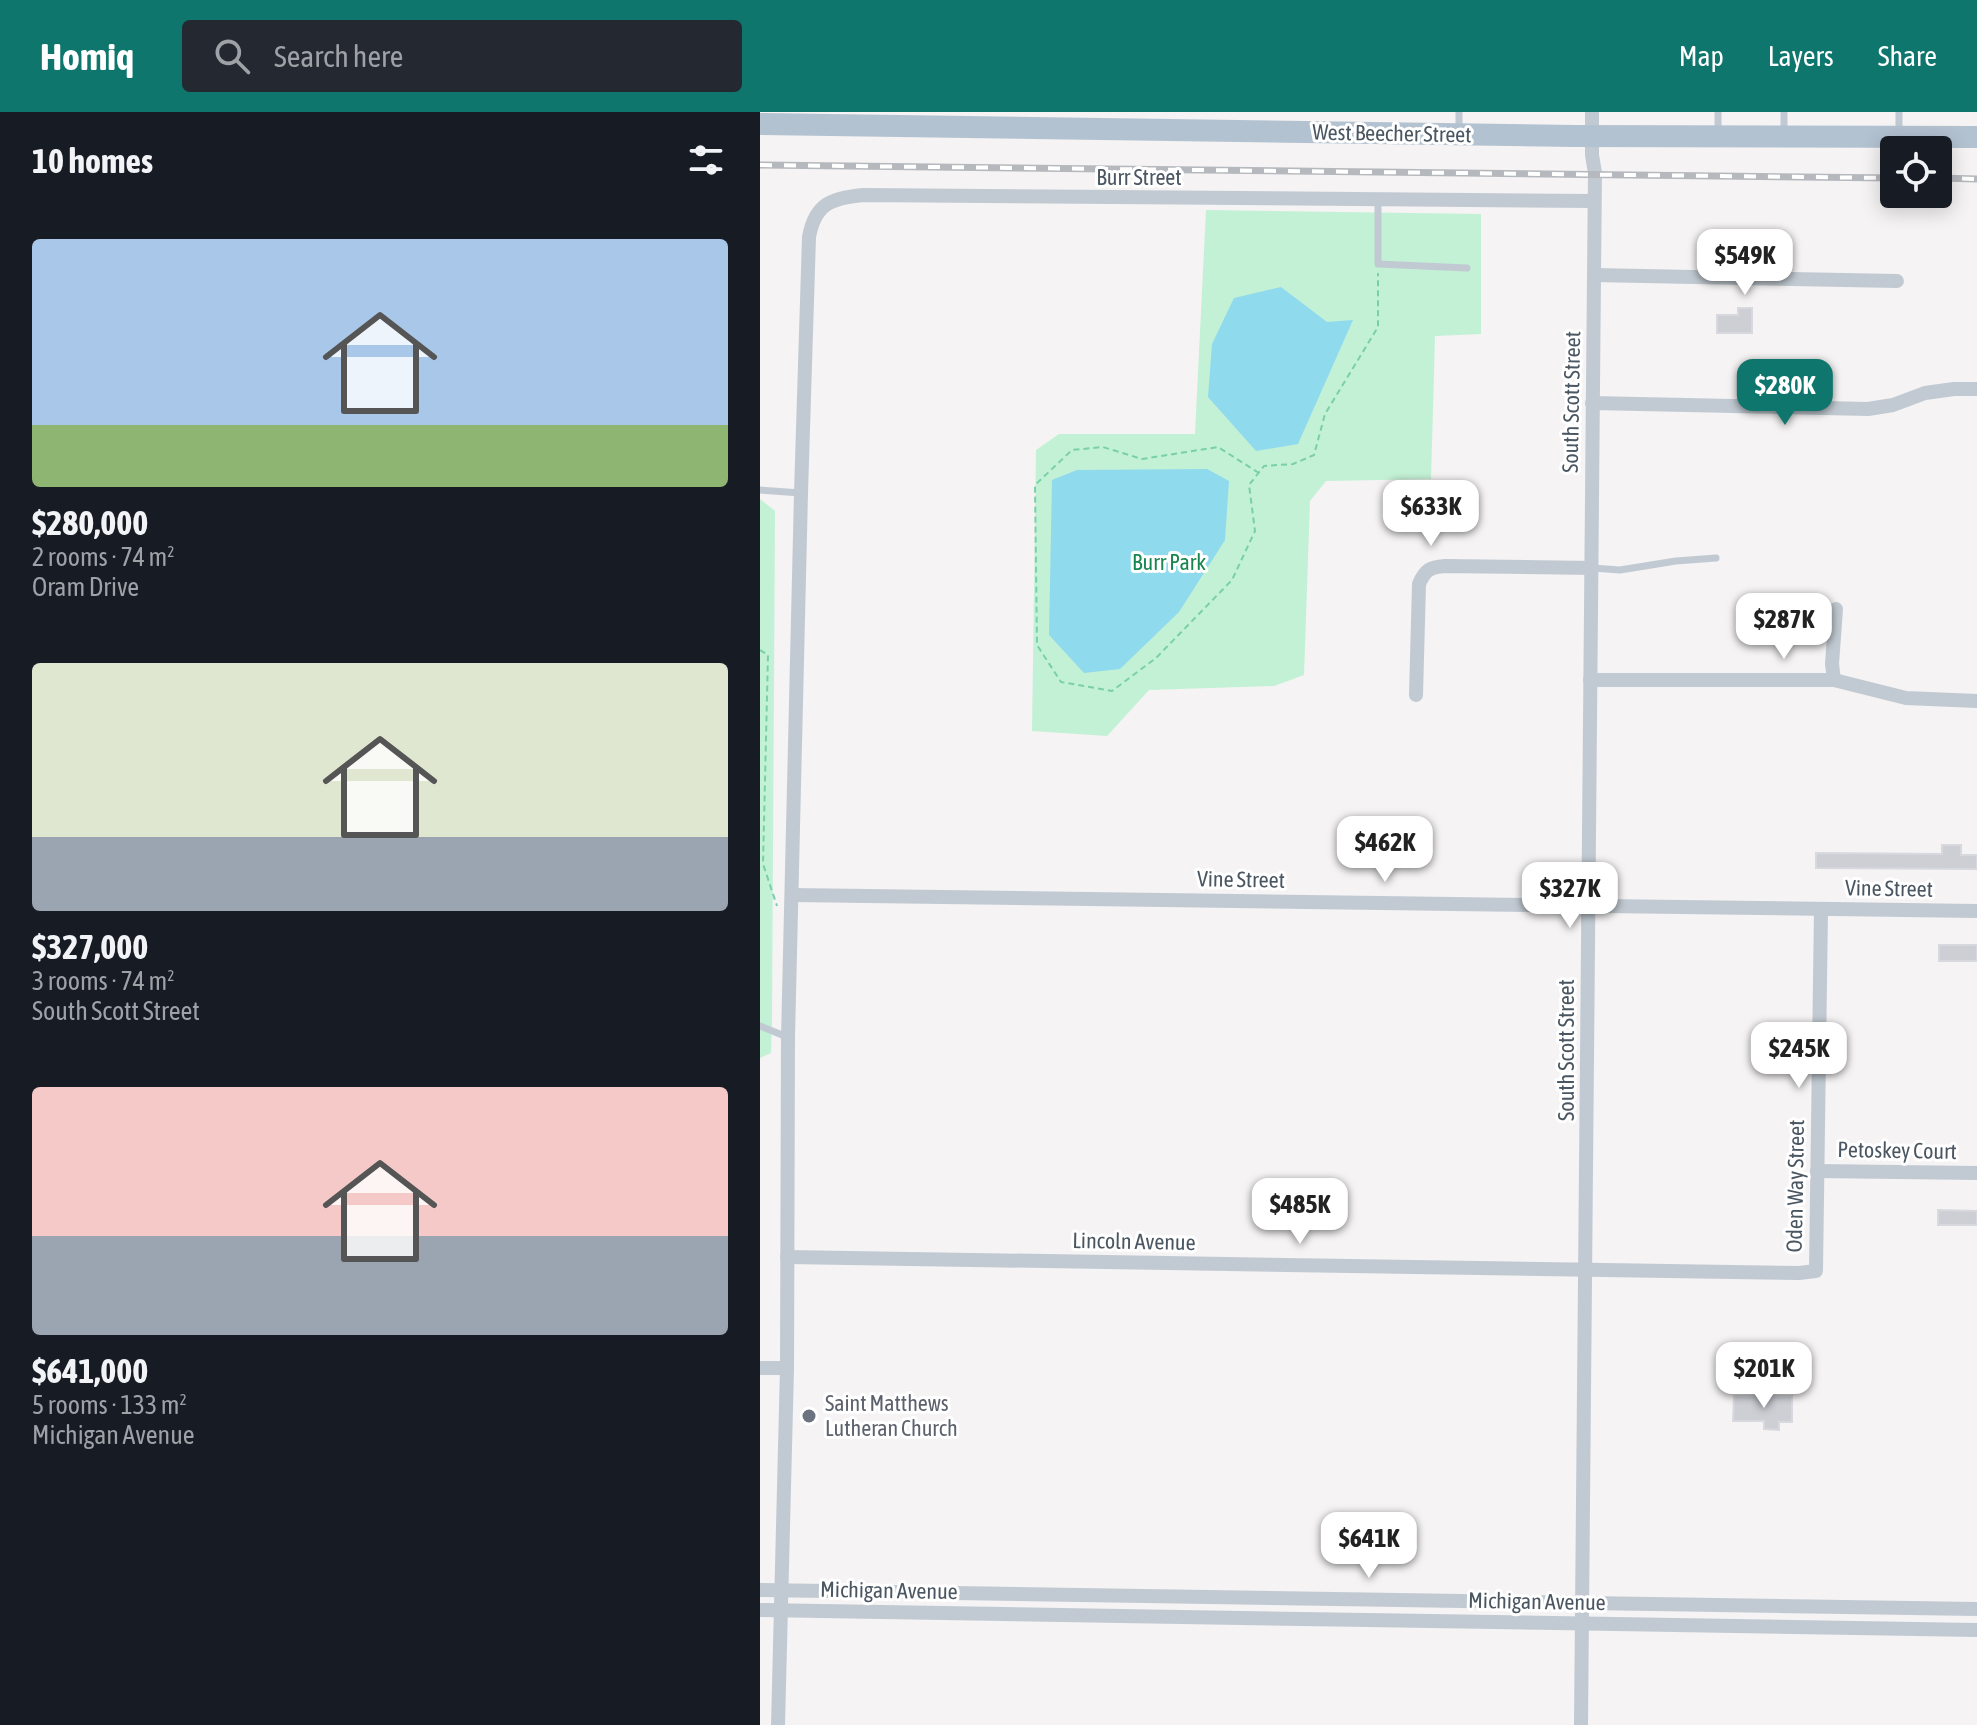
<!DOCTYPE html>
<meta charset="utf-8">
<style>
body{margin:0;font-family:"Asap Condensed",sans-serif;background:#242831;color:#f1f3f6;height:100vh;display:flex;flex-direction:column;font-size:30px;white-space:nowrap}
*{box-sizing:border-box;margin:0}
p{font-size:26px;color:#9ea1a6}
.icon{flex:none;width:44px;height:44px;fill:none;stroke:currentColor;stroke-width:2;stroke-linecap:round;stroke-linejoin:round}
.map{position:relative;flex:1;overflow:hidden}
.side{display:flex;flex-direction:column;background:#171b24;width:760px}
.side>*{flex:none}
.tools{position:absolute;left:1120px;top:24px;display:grid;gap:16px}
.tools a{display:grid;place-items:center;width:72px;height:72px;border-radius:8px;background:#171b24;box-shadow:0 4px 20px #0003;font-size:40px}
.price{position:absolute;translate:-50% -68px;padding:0 18px;border-radius:16px;background:#fff;color:#222;font-size:26px;line-height:52px;filter:drop-shadow(0 2px 4px #0008)}
.price::after{content:'';position:absolute;left:50%;top:48px;width:24px;height:18px;margin-left:-12px;background:inherit;clip-path:polygon(0 0,100% 0,50% 100%)}
.price.active{background:#0f766e;color:#fff}
ul{padding:0;list-style:none}
li{display:grid;align-content:center;gap:16px;height:424px;padding:0 32px}
li span{display:grid;place-items:center;height:248px;border-radius:8px;color:#555}
li>.icon{margin-inline-start:auto}
span .icon{width:144px;height:144px;fill:#fffc;stroke-width:1}
li b{font-size:34px}
h2{display:flex;justify-content:space-between;align-items:center;height:96px;padding:0 32px;font-size:34px}
header{display:flex;align-items:center;gap:48px;box-sizing:border-box;height:112px;padding:0 40px;background:#0f766e;color:#fff}
header strong{font-size:38px}
nav{display:flex;gap:44px;margin-inline-start:auto;font-size:28px}
.search{width:560px;height:72px;background:#242831;display:flex;align-items:center;gap:20px;box-sizing:border-box;padding:0 28px;border-radius:8px;color:#9ea1a6;font-size:30px}
main{display:flex;flex:1;min-height:0}
.map>svg:first-child{display:block}
.green{fill:#c3f1d5}
.water{fill:#90daee}
.building{fill:#cdcfd5;stroke:#d7d9de;stroke-width:2}
.lines{fill:none;stroke-linecap:round;stroke-linejoin:round}
.path{stroke:#7ad0a6;stroke-width:2;stroke-dasharray:6 4;stroke-linecap:butt}
.service{stroke:#c1cad2;stroke-width:7}
.minor{stroke:#c1cad2;stroke-width:14}
.primary{stroke:#b3c2d1;stroke-width:22}
.rail-casing{stroke:#b5b8bd;stroke-width:7}
.rail{stroke:#fff;stroke-width:4;stroke-dasharray:12;stroke-linecap:butt}
.worship-dot{fill:#6b7280;stroke:#fff;stroke-width:3}
.labels{text-anchor:middle;dominant-baseline:central;stroke-width:6;stroke-linejoin:round;paint-order:stroke}
.street-label{font-size:22px;fill:#4a5661;stroke:#fff}
.park-label{font-size:22px;fill:#17864f;stroke:#fff}
.worship-label{font-size:22px;fill:#5b616d;stroke:#fff;text-anchor:start}
</style>
<header>
<strong>Homiq</strong>
<div class="search"><svg class="icon" aria-label="search" viewBox="0 0 24 24"><circle cx="10" cy="10" r="6"/><path d="M15 15l6 6"/></svg>Search here</div>
<nav><a>Map</a><a>Layers</a><a>Share</a></nav>
</header>
<main>
<section class="side">
<h2>10 homes<svg class="icon" aria-label="filters" viewBox="0 0 24 24"><path d="M4 7h16M4 17h16"/><circle cx="9" cy="7" r="2"/><circle cx="15" cy="17" r="2"/></svg></h2>
<ul>
<li><span style="background:linear-gradient(#a9c7e8 75%,#8fb573 0)"><svg class="icon" aria-label="home" viewBox="0 0 24 24"><path d="M3 11l9-7 9 7M6 9v11h12V9"/></svg></span><div><b>$280,000</b><p>2 rooms · 74 m²</p><p>Oram Drive</p></div></li>
<li><span style="background:linear-gradient(#dfe7d0 70%,#9aa5b1 0)"><svg class="icon" aria-label="home" viewBox="0 0 24 24"><path d="M3 11l9-7 9 7M6 9v11h12V9"/></svg></span><div><b>$327,000</b><p>3 rooms · 74 m²</p><p>South Scott Street</p></div></li>
<li><span style="background:linear-gradient(#f6c9c9 60%,#9aa5b1 0)"><svg class="icon" aria-label="home" viewBox="0 0 24 24"><path d="M3 11l9-7 9 7M6 9v11h12V9"/></svg></span><div><b>$641,000</b><p>5 rooms · 133 m²</p><p>Michigan Avenue</p></div></li>
</ul>
</section>
<div class="map">
<svg width="1217" height="1613" viewBox="0 0 1217 1613">
<rect width="100%" height="100%" fill="#f5f3f3"/>
<!-- green -->
<g class="green">
<path d="M446,98L721,102V222L675,224L671,367L566,369L550,389L544,563L514,574L389,578L347,624L272,619L276,338L299,322H435Z"/>
<path d="M0,387L15,399L12,908L11,941L0,946Z"/>
</g>
<!-- water -->
<g class="water">
<path d="M521,175L567,210L593,208L538,332L496,339L448,285L452,232L474,186Z"/>
<path d="M447,357L469,369L465,428L419,500L360,557L324,561L289,523L292,368L317,358Z"/>
</g>
<!-- building -->
<g class="building">
<path d="M978,196H992V221H957V203H978Z"/>
<path d="M1182,733H1201V743H1217V757L1056,756V741L1182,742Z"/>
<rect x="1179" y="833" width="38" height="16"/>
<path d="M1178,1098L1217,1099V1113H1178Z"/>
<path d="M974,1284H1032V1310H1019V1318L1004,1317V1309H973Z"/>
</g>
<g class="lines">
<!-- path -->
<g class="path">
<path d="M499,361L458,335L382,347L343,335L312,338L275,373L277,533L301,570L352,579L396,546L472,468L495,419L489,373L504,354L533,352L554,343L565,302L618,215V161"/>
<path d="M0,538L8,543L3,752L17,794"/>
</g>
<!-- service -->
<g class="service">
<path d="M699,20V0"/>
<path d="M958,22V0"/>
<path d="M1024,22V0"/>
<path d="M1139,23V0"/>
<path d="M618,89V152L707,156"/>
<path d="M0,378L41,381"/>
<path d="M832,456L860,458L916,449L956,446"/>
<path d="M0,914L27,925"/>
</g>
<!-- minor -->
<g class="minor">
<path d="M834,163L1137,169"/>
<path d="M832,291L1108,297L1133,293L1165,281L1194,277H1217"/>
<path d="M830,568H1074L1146,586L1217,589"/>
<path d="M1074,568L1072,552L1076,497"/>
<path d="M656,583L659,472C665,458 670,455 685,454L832,456"/>
<path d="M32,783L1217,799"/>
<path d="M1057,1059L1217,1061"/>
<path d="M27,1145L1039,1161L1056,1159L1061,797"/>
<path d="M0,1256H27"/>
<path d="M0,1478L1217,1497"/>
<path d="M0,1498L1217,1518"/>
<path d="M18,1613L27,1256L28,925L41,381L49,125C55,92 71,86 103,83C346,87 590,88 834,89"/>
<path d="M821,1613L834,163L835,61L832,43V0"/>
</g>
<!-- primary -->
<path class="primary" d="M0,12L814,24L1217,25"/>
<defs>
<g id="rail">
<path d="M0,53L1134,66"/>
<path d="M1178,66L1217,67"/>
</g>
</defs>
<!-- rail casing -->
<use href="#rail" class="rail-casing"/>
<!-- rail -->
<use href="#rail" class="rail"/>
</g>
<!-- markers -->
<circle class="worship-dot" cx="49" cy="1304" r="8"/>
<g class="labels">
<!-- street labels -->
<g class="street-label">
<text transform="translate(632 21) rotate(1)">West Beecher Street</text>
<text x="379" y="65">Burr Street</text>
<text transform="translate(811 290) rotate(-89)">South Scott Street</text>
<text transform="translate(481 767) rotate(1)">Vine Street</text>
<text transform="translate(1129 776) rotate(1)">Vine Street</text>
<text transform="translate(806 938) rotate(-90)">South Scott Street</text>
<text transform="translate(1137 1038) rotate(1)">Petoskey Court</text>
<text transform="translate(1035 1074) rotate(-89)">Oden Way Street</text>
<text transform="translate(374 1129) rotate(1)">Lincoln Avenue</text>
<text transform="translate(129 1478) rotate(1)">Michigan Avenue</text>
<text transform="translate(777 1489) rotate(1)">Michigan Avenue</text>
</g>
<!-- park labels -->
<g class="park-label">
<text x="409" y="450">Burr Park</text>
</g>
<!-- worship labels -->
<g class="worship-label">
<text x="65" y="1291">Saint Matthews<tspan x="65" dy="25">Lutheran Church</tspan></text>
</g>
</g>
</svg>
<div class="tools">
<a><svg class="icon" aria-label="locate" viewBox="0 0 24 24"><circle cx="12" cy="12" r="6"/><path d="M12 2v4M12 18v4M2 12h4M18 12h4"/></svg></a>
</div>
<b class="price" style="left:985px;top:185px">$549K</b>
<b class="price active" style="left:1025px;top:315px">$280K</b>
<b class="price" style="left:671px;top:436px">$633K</b>
<b class="price" style="left:1024px;top:549px">$287K</b>
<b class="price" style="left:625px;top:772px">$462K</b>
<b class="price" style="left:810px;top:818px">$327K</b>
<b class="price" style="left:1039px;top:978px">$245K</b>
<b class="price" style="left:540px;top:1134px">$485K</b>
<b class="price" style="left:1004px;top:1298px">$201K</b>
<b class="price" style="left:609px;top:1468px">$641K</b>
</div>
</main>
